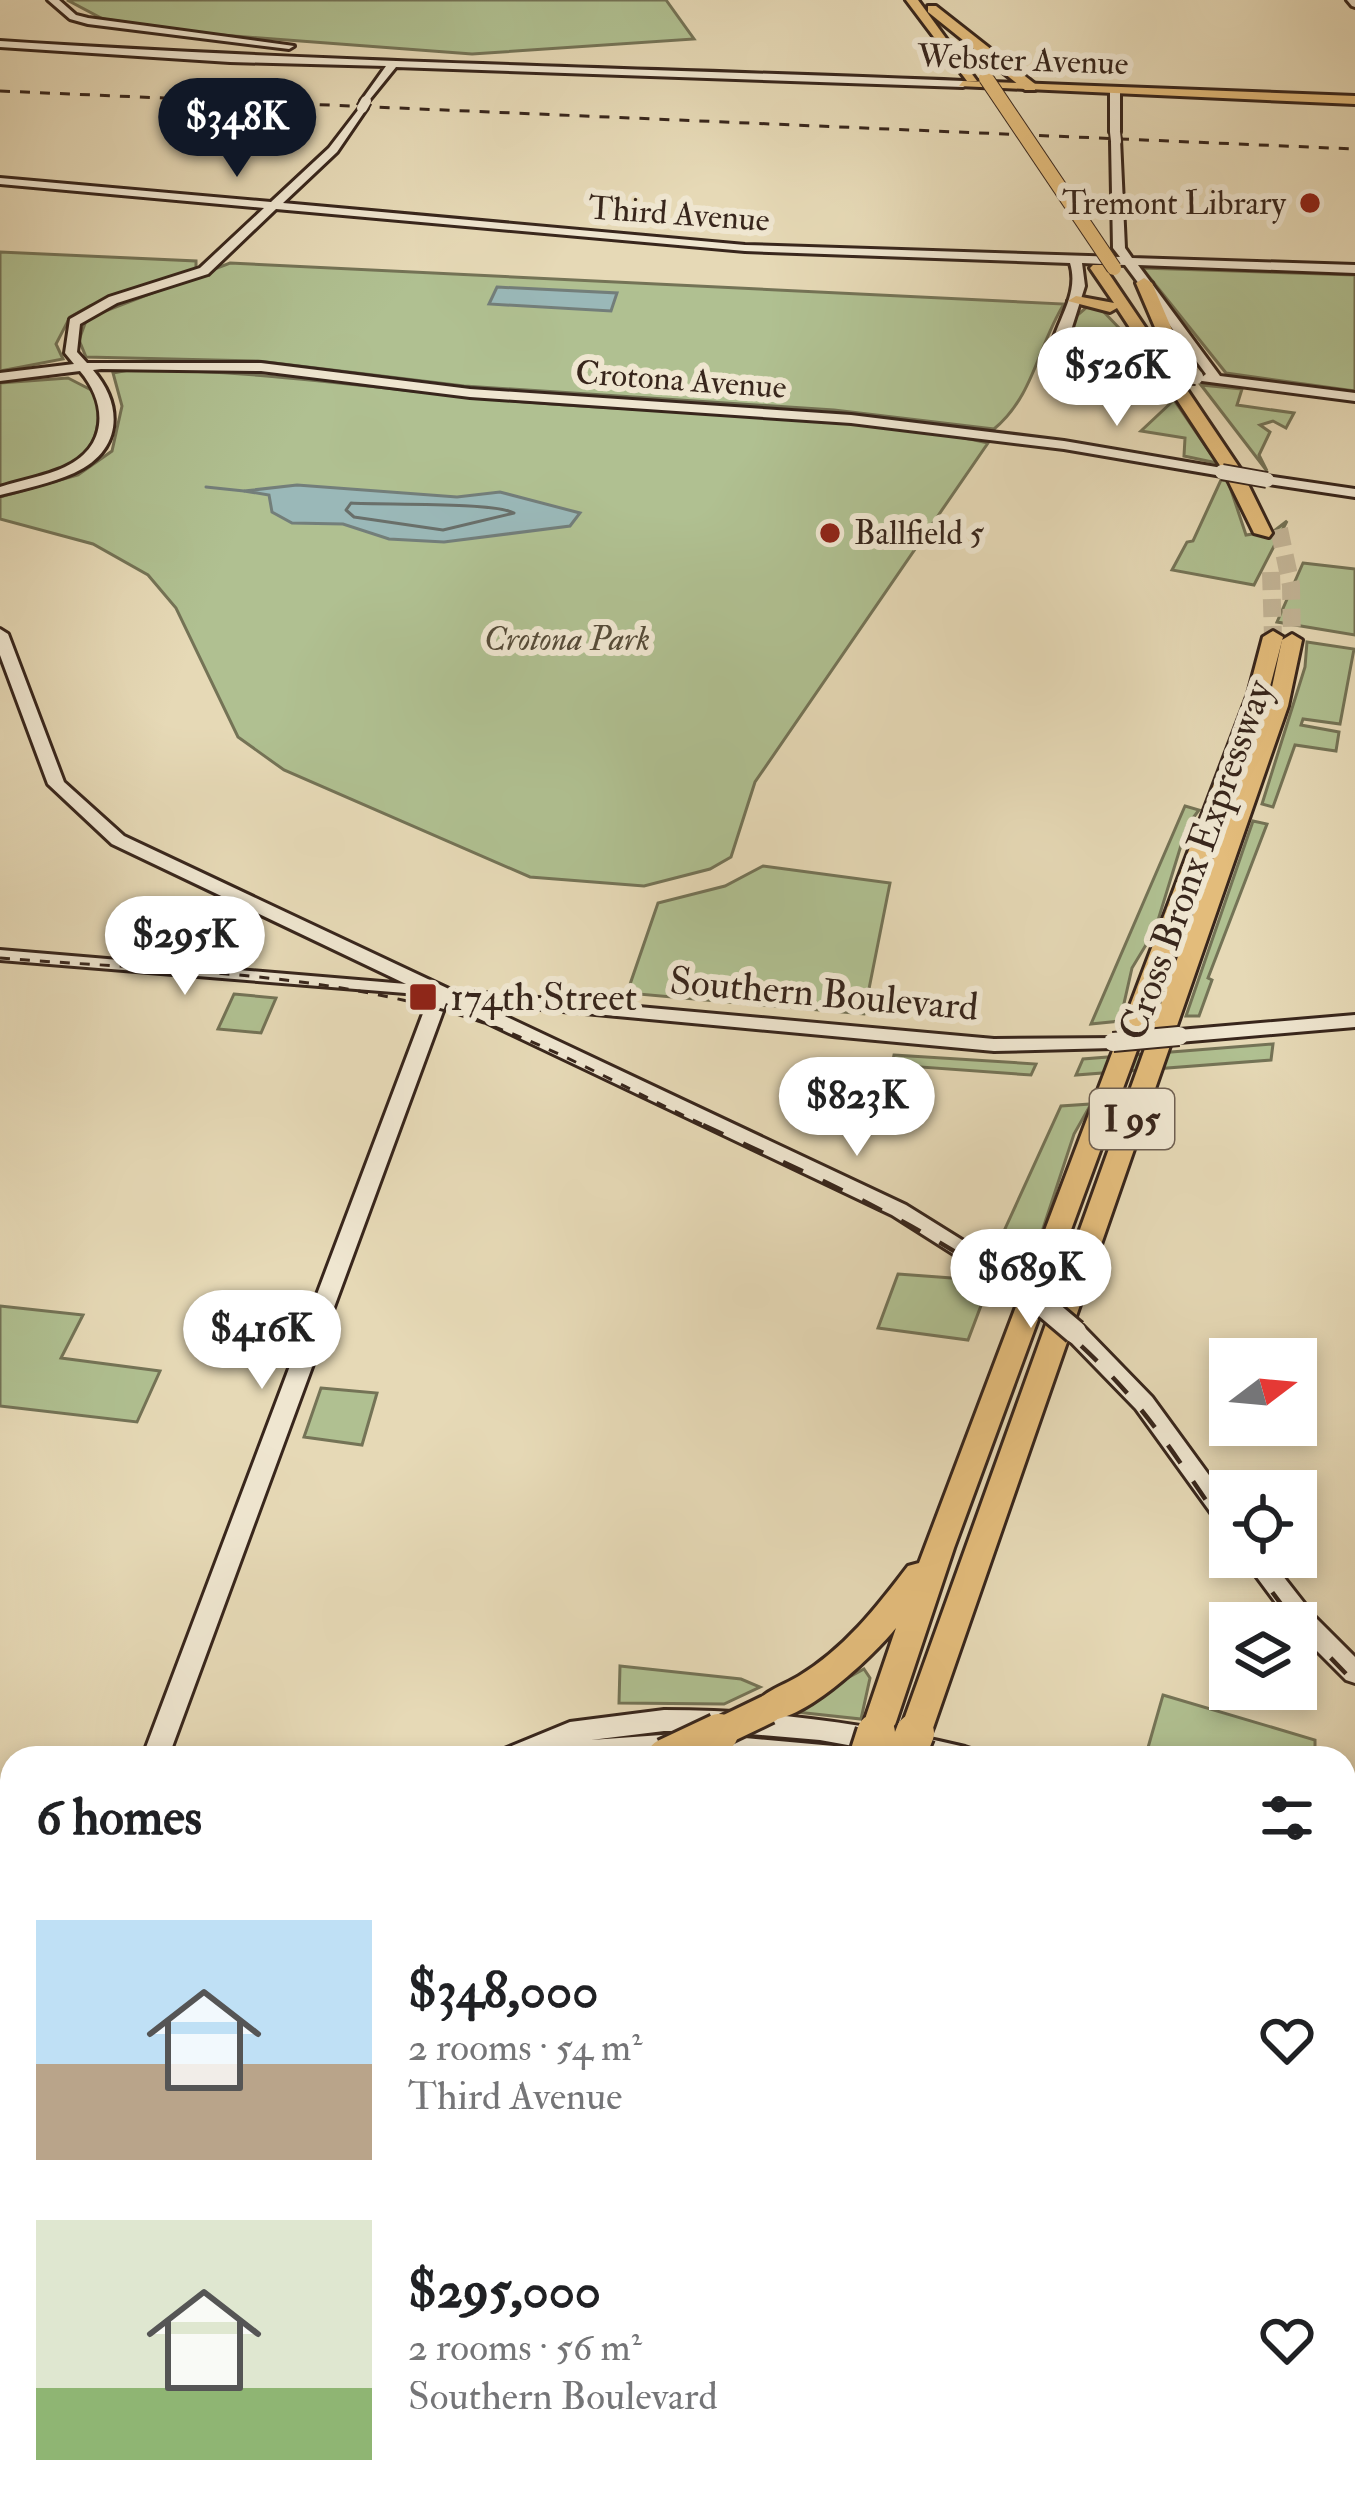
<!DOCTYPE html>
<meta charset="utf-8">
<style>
body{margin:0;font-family:"IM FELL Double Pica",serif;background:#f2f2f2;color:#202124;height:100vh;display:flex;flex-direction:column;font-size:45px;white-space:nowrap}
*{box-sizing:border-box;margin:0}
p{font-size:39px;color:#757577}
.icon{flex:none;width:66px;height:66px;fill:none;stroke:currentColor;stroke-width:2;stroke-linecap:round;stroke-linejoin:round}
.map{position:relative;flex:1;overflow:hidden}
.panel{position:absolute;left:0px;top:1746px;width:1356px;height:771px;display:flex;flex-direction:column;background:#fff;border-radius:36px 36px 0 0;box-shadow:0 6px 18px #0003}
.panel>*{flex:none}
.needle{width:78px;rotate:74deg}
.buttons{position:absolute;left:1209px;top:1338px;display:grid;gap:24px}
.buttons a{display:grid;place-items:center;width:108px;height:108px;border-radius:0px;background:#fff;box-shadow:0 6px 18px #0003;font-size:60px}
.price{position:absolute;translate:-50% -102px;padding:0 27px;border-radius:42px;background:#fff;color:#222;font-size:39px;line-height:78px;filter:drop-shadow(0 3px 6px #0008)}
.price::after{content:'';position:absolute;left:50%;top:72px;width:36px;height:27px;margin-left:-18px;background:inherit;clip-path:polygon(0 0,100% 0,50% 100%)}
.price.selected{background:#111827;color:#fff}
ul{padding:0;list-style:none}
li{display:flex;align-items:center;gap:36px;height:300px;padding:0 36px}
li span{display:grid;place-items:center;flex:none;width:336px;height:240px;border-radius:0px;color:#555}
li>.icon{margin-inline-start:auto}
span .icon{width:144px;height:144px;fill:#fffc;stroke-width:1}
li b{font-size:51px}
h2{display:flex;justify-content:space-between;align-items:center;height:144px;padding:0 36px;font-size:51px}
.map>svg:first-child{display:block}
.green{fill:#b0c091;stroke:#747356;stroke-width:3}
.water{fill:#9ab8b8;stroke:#737e7a;stroke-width:3}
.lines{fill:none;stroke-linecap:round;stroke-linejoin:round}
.shore{stroke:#696f6a;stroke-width:3}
.stream{stroke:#737e7a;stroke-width:3}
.highway-tunnel{stroke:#c3b597;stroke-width:18;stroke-dasharray:18 9;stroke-linecap:butt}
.secondary-casing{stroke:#38261c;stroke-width:6}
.primary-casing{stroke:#38261c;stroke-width:6}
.highway-casing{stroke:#38261c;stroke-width:6}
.secondary{fill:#efe6d0;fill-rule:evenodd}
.primary{fill:#e3bc7b;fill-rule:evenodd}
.highway{fill:#e3bc7b;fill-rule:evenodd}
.rail-far2{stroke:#38261c;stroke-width:3;stroke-dasharray:10 10;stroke-linecap:butt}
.rail-far1{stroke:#38261c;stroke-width:4.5;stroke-dasharray:22 22;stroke-linecap:butt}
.rail{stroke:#38261c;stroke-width:6;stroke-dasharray:28 28;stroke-linecap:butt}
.secondary-bridge-far3-casing{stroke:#38261c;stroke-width:14;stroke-linecap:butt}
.secondary-bridge-far2-casing{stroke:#38261c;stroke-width:18;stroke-linecap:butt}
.secondary-bridge-far1-casing{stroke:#38261c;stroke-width:22;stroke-linecap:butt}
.secondary-bridge-casing{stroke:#38261c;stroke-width:28;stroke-linecap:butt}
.highway-bridge-far2-casing{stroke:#38261c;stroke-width:16;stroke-linecap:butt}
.highway-bridge-far1-casing{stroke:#38261c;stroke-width:34;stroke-linecap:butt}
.highway-bridge-casing{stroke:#38261c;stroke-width:44;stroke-linecap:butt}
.secondary-bridge-far3{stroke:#efe6d0;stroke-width:10}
.secondary-bridge-far2{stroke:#efe6d0;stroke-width:14}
.secondary-bridge-far1{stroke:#efe6d0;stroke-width:18}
.secondary-bridge{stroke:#efe6d0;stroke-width:22}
.highway-bridge-far2{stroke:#e3bc7b;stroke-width:14}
.highway-bridge-far1{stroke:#e3bc7b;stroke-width:28}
.highway-bridge{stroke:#e3bc7b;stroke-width:38}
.poi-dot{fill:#8f2418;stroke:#efe6d0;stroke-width:4.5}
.labels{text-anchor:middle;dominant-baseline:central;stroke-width:12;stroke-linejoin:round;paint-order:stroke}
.far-street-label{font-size:33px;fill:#38261c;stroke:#efe6d0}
.far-poi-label{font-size:33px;fill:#38261c;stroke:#efe6d0;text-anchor:end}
.far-park-label{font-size:33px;font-style:italic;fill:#564c39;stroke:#efe6d0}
.shield{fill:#efe6d0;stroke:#6f6052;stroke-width:3}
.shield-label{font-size:36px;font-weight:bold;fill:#38261c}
.street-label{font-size:39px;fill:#38261c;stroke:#efe6d0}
.poi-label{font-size:39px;fill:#38261c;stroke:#efe6d0;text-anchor:start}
</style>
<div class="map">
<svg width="1355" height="2515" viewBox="0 0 1355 2515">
<rect width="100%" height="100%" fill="#e6d9b6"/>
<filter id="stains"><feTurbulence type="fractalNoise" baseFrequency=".00167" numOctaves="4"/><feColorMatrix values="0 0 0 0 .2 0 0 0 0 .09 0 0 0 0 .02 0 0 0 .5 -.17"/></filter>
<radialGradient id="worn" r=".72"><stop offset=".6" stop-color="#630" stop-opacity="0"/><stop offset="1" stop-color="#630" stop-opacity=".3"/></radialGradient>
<!-- green -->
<g class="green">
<path d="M67,0H666L694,39L472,54L208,34L103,19Z"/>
<path d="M0,252L196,261V272L90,306L70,317L56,344L63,359L0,371Z"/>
<path d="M230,263L1064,304C1038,345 1034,396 994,429L834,410L464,386L258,361L86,357L79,340L87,318Z"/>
<path d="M1142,268L1355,275V391L1226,373Z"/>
<path d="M1088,306L1101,309L1122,331L1116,334L1128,337L1154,365L1137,368L1065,360L1061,356L1074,318Z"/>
<path d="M129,370C267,369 402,393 540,403C687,415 843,411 988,443L755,782L731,857L710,869L644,886L530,877L284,770L238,737L176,608L148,575L93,544L0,519V497L78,475L112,451L122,406L113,373Z"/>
<path d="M68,378L97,393C108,468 58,471 0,487V383Z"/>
<path d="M1201,385L1242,389L1237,405L1294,413L1286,428L1273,421L1260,425L1270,432L1259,455L1267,471Z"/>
<path d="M1174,400L1217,463L1184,456L1185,438L1141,431Z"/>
<path d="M1221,480L1228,481L1246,535L1274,531L1287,521L1254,585L1172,570L1187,542L1193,541Z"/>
<path d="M1303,563L1355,569V635L1277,622Z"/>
<path d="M1307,642L1354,649L1340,724L1303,719L1301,725L1339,732L1336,751L1295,745L1273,807L1262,804L1305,667Z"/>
<path d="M1185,806L1199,810L1187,826L1155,930L1132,968L1120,1021L1091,1024Z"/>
<path d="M1253,821L1267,824L1208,978L1212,980L1199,1016H1186Z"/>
<path d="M763,866L890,883L864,1014L627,993L658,903L725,886Z"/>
<path d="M234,994L276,998L261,1033L218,1029Z"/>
<path d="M1273,1044L1271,1060L1076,1075L1083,1059Z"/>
<path d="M894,1055L1036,1064L1031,1075L892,1065Z"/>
<path d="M1091,1104L1074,1134L1031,1265L999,1242L1061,1106Z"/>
<path d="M898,1274L965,1279L985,1295L968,1340L878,1328Z"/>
<path d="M0,1306L83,1315L61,1358L160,1371L137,1422L0,1406Z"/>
<path d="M321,1388L377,1393L362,1445L304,1437Z"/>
<path d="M620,1666L741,1679L760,1687L724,1704L619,1703Z"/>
<path d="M864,1669L870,1678L861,1719L787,1711Z"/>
<path d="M1163,1695L1315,1740V1758H1145Z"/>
<path d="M0,1894L12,1896V2040L0,2041Z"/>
<path d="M12,2227V2377L0,2373V2261Z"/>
</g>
<!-- water -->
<g class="water">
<path d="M497,287L617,293L611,311L489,304Z"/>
<path d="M297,485L457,497L500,492L580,513L570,526L444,542L389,539L343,524L292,523L272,512L269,495L244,491Z"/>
</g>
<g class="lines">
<!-- shore -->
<path class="shore" d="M351,503C383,505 494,502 514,513L443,530L354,517L346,510Z"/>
<!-- stream -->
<path class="stream" d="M206,487L244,491"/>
<!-- highway-tunnel -->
<g class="highway-tunnel">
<path d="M1279,529L1291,585L1292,640"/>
<path d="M1271,572L1273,637"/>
</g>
<defs>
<g id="secondary">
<path d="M48,0H59L76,15L88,18L294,46L289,49L88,24L70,19Z"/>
<path d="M1347,0H1355V7L1352,6Z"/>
<path d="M0,41C321,62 641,68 963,81L968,84L963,87L396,67L366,104L361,101L386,66L230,62L0,47Z"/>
<path d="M1115,87L1120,90V132L1115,135L1110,132V90Z"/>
<path d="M362,105L367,108L337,152L283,203L745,245L1120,257L1113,248L1111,141L1120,139L1125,248L1132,258L1355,265V273L1138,265L1220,376L1355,393V401L1202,381L1201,378L1206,374L1125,265L1082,263L1085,286L1061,362L1160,371L1165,372V378L1050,368C1045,331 1082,301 1070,263L745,251L276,209L208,274L117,303L80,324L77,352L87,363H261L470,389L851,415L1064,441L1222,468L1229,472L1222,476L1064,449L851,423L470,397L261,371L101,369L93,370C124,406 122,451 74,473C52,483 24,489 0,495V487C21,480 46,476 65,467C108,447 108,404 80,371L0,381V373L74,364L65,353L70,319L109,297L200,268L264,208L0,184V178L271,202L329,148Z"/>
<path d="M1267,476L1355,489V497L1262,483V477Z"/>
<path d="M0,629L8,634L64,782L124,836L451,990L994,1039L1120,1038L1122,1042L1113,1048L994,1051L477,1003L906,1205L1031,1283L1034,1288L1031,1293H1015L892,1215L446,1003L168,1758H142L430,995L0,960V950L406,984L112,844L48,784L0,655Z"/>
<path d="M1355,1015V1027L1179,1042L1170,1036L1179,1030Z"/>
<path d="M1075,1324L1083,1326L1152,1397L1230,1504V1531L1222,1528L1136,1409L1067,1338L1064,1332Z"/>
<path d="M1242,1557H1268L1315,1617L1355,1657V1683L1346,1680L1297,1631L1296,1623H1291Z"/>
<path d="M664,1710C767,1710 865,1723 965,1747L974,1750L978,1758H920L820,1740L716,1731H664L591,1740L690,1733L845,1747L854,1750L858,1758L690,1755L498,1758L502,1750L570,1722Z"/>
<path d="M0,1792L12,1796V1818L0,1814Z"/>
<path d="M1344,1878L1355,1879V1903L1344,1902Z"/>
<path d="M12,2125V2178L0,2186V2133Z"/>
</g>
<g id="primary">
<path d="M963,81L1355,96V104L959,86Z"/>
<path d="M0,1859L12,1860V1888L0,1885Z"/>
<path d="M1344,2189L1355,2194V2281L1344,2277Z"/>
</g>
<g id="highway">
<path d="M906,0H918L977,81H967Z"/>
<path d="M928,6H936L1035,84V90H1025L928,12Z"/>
<path d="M1093,265H1103L1172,367L1136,283L1144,278L1152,283L1188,367L1180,372L1173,369L1241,470L1272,533L1269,537L1254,533L1223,470L1117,308L1110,312L1068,301L1076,296L1114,303L1090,268Z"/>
<path d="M1273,631L1283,637L1268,694L954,1548L896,1722L892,1732L880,1736L868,1732L864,1722L896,1628C872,1657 795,1732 757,1719L752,1709C760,1692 783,1686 799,1676C844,1649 876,1608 908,1566L919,1563L1248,694L1263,637Z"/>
<path d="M1292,634L1302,640L1288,706L933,1728L929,1738L917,1742L905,1738L901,1728L1268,706L1282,640Z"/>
<path d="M0,1832L12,1834V1864L0,1862Z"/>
<rect x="732" y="2505" width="42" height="10"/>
<path d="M775,2505H817L818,2515H776Z"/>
</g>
</defs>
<!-- secondary casing -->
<use href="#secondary" class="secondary-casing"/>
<!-- primary casing -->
<use href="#primary" class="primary-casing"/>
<!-- highway casing -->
<use href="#highway" class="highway-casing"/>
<!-- secondary -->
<use href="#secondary" class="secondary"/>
<!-- primary -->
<use href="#primary" class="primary"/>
<!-- highway -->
<use href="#highway" class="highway"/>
<!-- rail-far2 -->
<g class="rail-far2">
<path d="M0,91L1355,149"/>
<path d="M0,958C159,971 325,970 478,1021C557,1048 634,1093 710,1128"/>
</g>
<!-- rail-far1 -->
<g class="rail-far1">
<path d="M703,1125C858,1197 1012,1262 1127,1393C1165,1436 1196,1488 1230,1534"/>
<path d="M1246,1557L1290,1616L1355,1683"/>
</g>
<!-- rail -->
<g class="rail">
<path d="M0,2406L12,2411"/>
<path d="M0,2428L12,2433"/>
<path d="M166,2505L184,2515"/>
<path d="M238,2505L258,2515"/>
</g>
<defs>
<g id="secondary-bridge-far3">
<path d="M362,108L366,101"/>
<path d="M1115,132L1116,141"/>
</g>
<g id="secondary-bridge-far2">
<path d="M1160,375L1196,377"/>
<path d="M1222,472L1267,480"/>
</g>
<path id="secondary-bridge-far1" d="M1113,1042L1179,1036"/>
<path id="secondary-bridge" d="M1023,1288L1075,1332"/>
<path id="highway-bridge-far2" d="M986,78L1114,268"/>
<g id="highway-bridge-far1">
<path d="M712,1736L768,1709"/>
<path d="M875,1736L880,1722"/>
<path d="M914,1736L917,1728"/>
</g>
<g id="highway-bridge">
<path d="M666,1758L719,1733"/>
<path d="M868,1758L876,1733"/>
<path d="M905,1758L915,1733"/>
</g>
</defs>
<!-- secondary-bridge-far3 casing -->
<use href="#secondary-bridge-far3" class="secondary-bridge-far3-casing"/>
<!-- secondary-bridge-far2 casing -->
<use href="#secondary-bridge-far2" class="secondary-bridge-far2-casing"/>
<!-- secondary-bridge-far1 casing -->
<use href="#secondary-bridge-far1" class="secondary-bridge-far1-casing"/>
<!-- secondary-bridge casing -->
<use href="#secondary-bridge" class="secondary-bridge-casing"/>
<!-- highway-bridge-far2 casing -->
<use href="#highway-bridge-far2" class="highway-bridge-far2-casing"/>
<!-- highway-bridge-far1 casing -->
<use href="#highway-bridge-far1" class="highway-bridge-far1-casing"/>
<!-- highway-bridge casing -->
<use href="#highway-bridge" class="highway-bridge-casing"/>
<!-- secondary-bridge-far3 -->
<use href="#secondary-bridge-far3" class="secondary-bridge-far3"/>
<!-- secondary-bridge-far2 -->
<use href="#secondary-bridge-far2" class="secondary-bridge-far2"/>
<!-- secondary-bridge-far1 -->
<use href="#secondary-bridge-far1" class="secondary-bridge-far1"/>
<!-- secondary-bridge -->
<use href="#secondary-bridge" class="secondary-bridge"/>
<!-- highway-bridge-far2 -->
<use href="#highway-bridge-far2" class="highway-bridge-far2"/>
<!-- highway-bridge-far1 -->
<use href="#highway-bridge-far1" class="highway-bridge-far1"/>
<!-- highway-bridge -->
<use href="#highway-bridge" class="highway-bridge"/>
</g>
<!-- markers -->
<g class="poi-dot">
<circle cx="1310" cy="203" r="12"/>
<circle cx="830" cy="533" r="12"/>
<rect x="408" y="982" width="30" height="30" rx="6"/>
</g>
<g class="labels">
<!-- far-street labels -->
<g class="far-street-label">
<text transform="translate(1023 60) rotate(2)">Webster Avenue</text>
<text transform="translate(679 214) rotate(4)">Third Avenue</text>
<text transform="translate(681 380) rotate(4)">Crotona Avenue</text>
</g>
<!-- far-poi labels -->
<g class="far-poi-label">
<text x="1286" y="203">Tremont Library</text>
<text x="854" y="533" text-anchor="start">Ballfield 5</text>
</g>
<!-- far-park labels -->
<g class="far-park-label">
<text x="567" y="639">Crotona Park</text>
</g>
<!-- shield labels -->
<rect class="shield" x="1090" y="1089" width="84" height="60" rx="9"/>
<g class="shield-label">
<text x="1132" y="1119">I 95</text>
</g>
<!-- street labels -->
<g class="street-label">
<text transform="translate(1196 860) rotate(-70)">Cross Bronx Expressway</text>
<text transform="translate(824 994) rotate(5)">Southern Boulevard</text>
</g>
<!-- poi labels -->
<g class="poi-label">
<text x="450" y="997">174th Street</text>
</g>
</g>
<rect width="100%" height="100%" filter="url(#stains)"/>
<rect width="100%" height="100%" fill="url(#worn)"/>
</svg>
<div class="buttons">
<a><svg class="needle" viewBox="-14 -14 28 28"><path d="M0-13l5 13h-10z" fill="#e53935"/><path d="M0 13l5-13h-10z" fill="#757577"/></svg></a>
<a><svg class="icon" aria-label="locate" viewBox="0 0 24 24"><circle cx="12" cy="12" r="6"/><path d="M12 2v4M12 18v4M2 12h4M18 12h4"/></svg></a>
<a><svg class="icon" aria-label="layers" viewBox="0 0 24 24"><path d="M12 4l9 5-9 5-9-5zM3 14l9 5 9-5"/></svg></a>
</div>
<b class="price selected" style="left:237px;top:180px">$348K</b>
<b class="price" style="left:1117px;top:429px">$526K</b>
<b class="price" style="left:185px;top:998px">$295K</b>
<b class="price" style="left:857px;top:1159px">$823K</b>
<b class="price" style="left:1031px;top:1331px">$689K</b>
<b class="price" style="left:262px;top:1392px">$416K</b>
<section class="panel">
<h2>6 homes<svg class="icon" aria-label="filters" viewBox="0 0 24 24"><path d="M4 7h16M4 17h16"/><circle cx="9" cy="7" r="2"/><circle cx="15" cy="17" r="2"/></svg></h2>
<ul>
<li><span style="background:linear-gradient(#bfe0f5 60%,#b9a48a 0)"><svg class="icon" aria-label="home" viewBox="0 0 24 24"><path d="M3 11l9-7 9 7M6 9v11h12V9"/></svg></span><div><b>$348,000</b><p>2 rooms · 54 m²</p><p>Third Avenue</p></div><svg class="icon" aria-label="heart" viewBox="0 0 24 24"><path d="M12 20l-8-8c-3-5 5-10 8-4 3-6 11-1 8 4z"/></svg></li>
<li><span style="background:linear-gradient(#dfe7d0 70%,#8fb573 0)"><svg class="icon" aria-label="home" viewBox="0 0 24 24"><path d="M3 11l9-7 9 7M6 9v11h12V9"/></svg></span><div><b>$295,000</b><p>2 rooms · 56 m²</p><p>Southern Boulevard</p></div><svg class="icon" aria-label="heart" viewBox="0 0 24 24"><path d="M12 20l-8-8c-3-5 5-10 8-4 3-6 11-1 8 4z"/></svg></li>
</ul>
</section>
</div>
